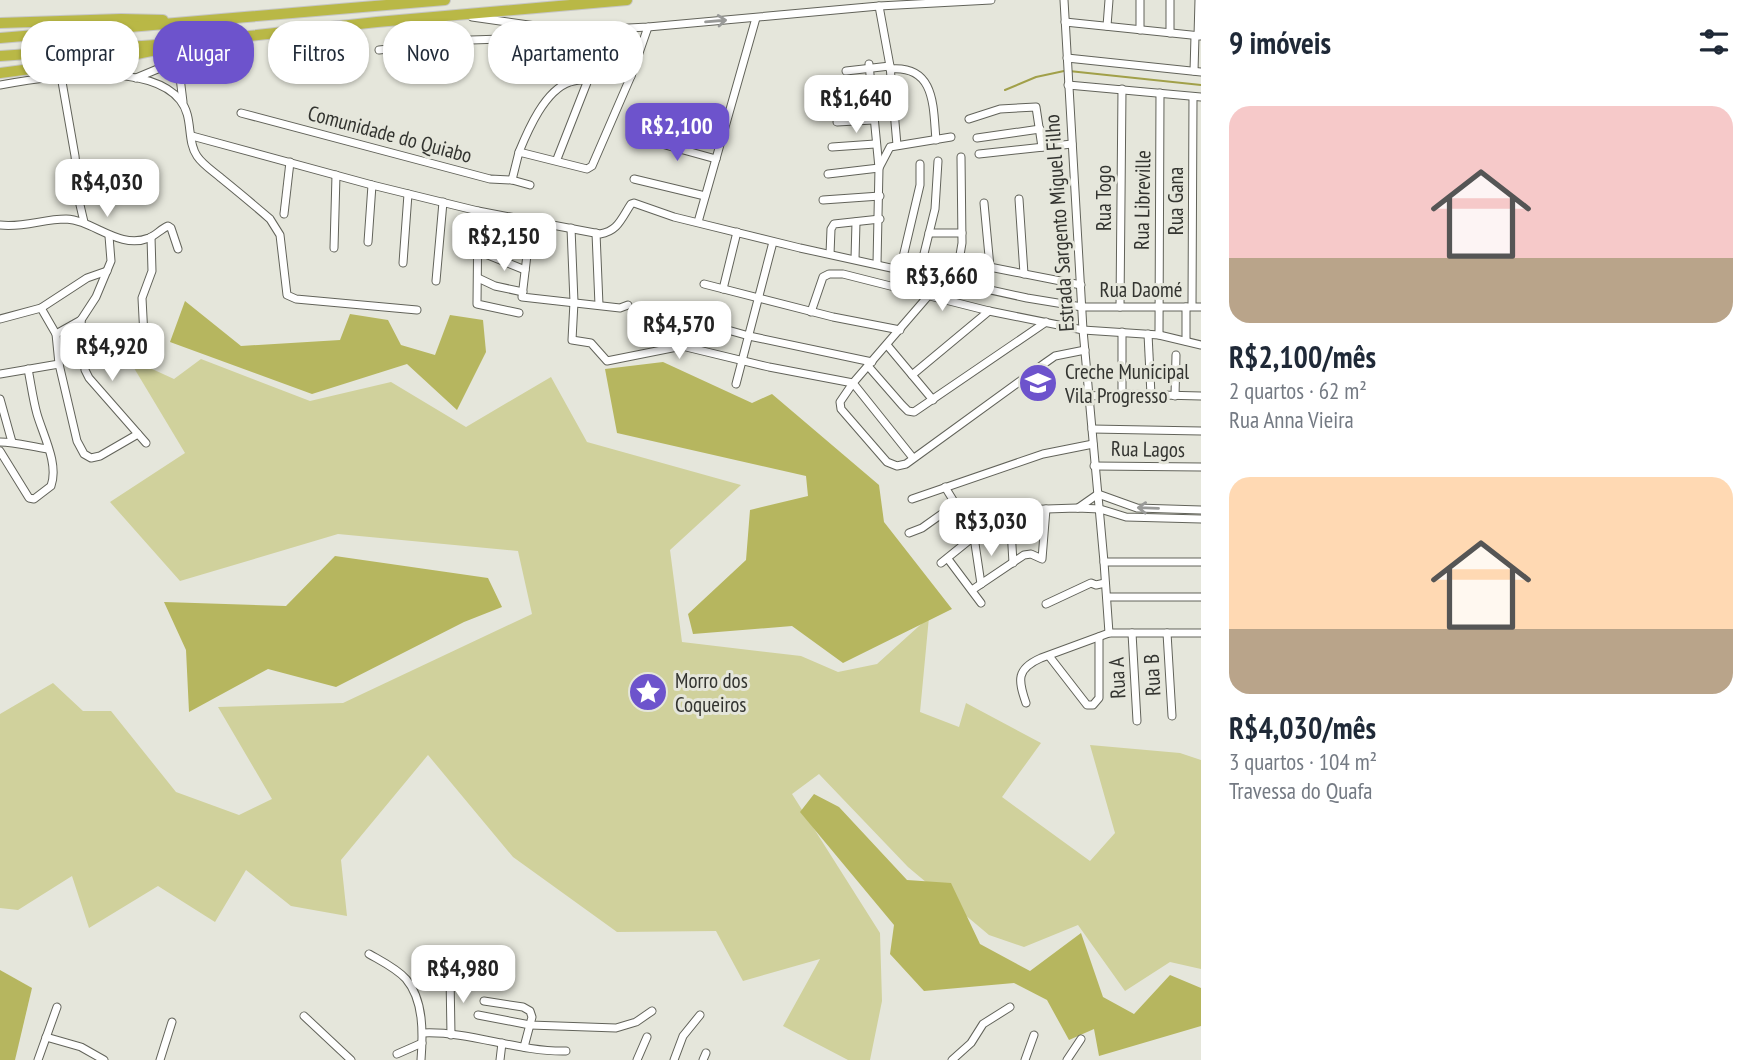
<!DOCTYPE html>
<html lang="pt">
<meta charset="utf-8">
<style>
body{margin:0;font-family:"PT Sans Narrow",sans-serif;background:#f6f6f7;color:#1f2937;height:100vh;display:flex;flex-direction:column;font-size:26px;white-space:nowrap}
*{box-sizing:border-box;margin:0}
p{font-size:23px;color:#747a83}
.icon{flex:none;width:38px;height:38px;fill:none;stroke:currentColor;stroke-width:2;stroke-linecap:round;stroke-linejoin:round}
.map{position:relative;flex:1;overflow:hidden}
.drawer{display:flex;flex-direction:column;background:#fff;width:560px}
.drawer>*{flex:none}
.banner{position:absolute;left:21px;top:21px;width:665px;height:63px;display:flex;gap:14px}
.price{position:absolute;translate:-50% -60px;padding:0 16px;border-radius:14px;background:#fff;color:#222;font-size:23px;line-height:46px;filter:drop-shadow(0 2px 4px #0008)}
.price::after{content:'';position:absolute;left:50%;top:42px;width:21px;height:16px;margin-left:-10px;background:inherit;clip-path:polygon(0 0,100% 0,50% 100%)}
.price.on{background:#6d53cc;color:#fff}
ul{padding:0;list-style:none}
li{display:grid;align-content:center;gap:14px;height:371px;padding:0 28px}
li span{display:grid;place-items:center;height:217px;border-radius:21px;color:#555}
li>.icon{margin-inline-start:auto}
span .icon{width:126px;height:126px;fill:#fffc;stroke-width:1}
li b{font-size:30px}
h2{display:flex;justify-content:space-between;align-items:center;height:84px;padding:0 28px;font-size:30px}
.pill{padding:0 24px;border-radius:28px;background:#fff;box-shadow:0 2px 5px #0004;font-size:24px;line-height:63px}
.pill.on{background:#6d53cc;color:#fff}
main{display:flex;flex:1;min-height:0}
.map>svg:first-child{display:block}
.green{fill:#d0d19c}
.forest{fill:#b6b65f}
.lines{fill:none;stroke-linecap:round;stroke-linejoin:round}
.stream{stroke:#a1a049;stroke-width:2}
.minor-casing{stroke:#62635a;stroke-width:9}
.highway-casing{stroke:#c6c6c5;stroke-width:12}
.minor{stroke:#fff;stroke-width:7}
.highway{stroke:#b9b846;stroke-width:10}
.oneway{stroke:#999a98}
.labels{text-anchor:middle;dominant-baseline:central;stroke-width:6;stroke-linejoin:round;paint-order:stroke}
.street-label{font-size:21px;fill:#333430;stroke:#e5e6db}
.poi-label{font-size:21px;fill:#333430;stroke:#e5e6db;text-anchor:start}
</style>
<main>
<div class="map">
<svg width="1201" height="1060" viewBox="0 0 1201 1060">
<rect width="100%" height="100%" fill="#e5e6db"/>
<!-- green -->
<path class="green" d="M128,358L174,379L201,359L310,401L391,382L466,427L551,377L587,442L741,485L670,550L682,642L801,656L838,672L877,664L929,617L920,712L959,727L966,703L1041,743L1002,797L1090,861L1115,833L1090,745L1180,753L1201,760V969L1170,962L1125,991L1078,925L1024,947L989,935L908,867L819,774L792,794L880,933L882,1001L870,1060H848L783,1026L820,959L743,981L716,931L617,932L513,857L428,755L341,860L347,916L291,906L246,870L215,922L158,886L89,928L72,876L18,910L0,908V714L53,683L83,711H111L176,792L239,815L272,799L218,707L343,703L532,614L518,551L338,534L180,581L110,502L185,453Z"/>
<!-- forest -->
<g class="forest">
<path d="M185,301L241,346L340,340L350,314L388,320L401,345L435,355L450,315L483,320L486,352L457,410L407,364L312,394L170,342Z"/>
<path d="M663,362L752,403L772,394L879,485L884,522L952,609L843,663L792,626L693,634L688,614L746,560L750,510L808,496L806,476L617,433L605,369Z"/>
<path d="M335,556L488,578L502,607L464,622L336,687L268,669L189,712L186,650L164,602L286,606Z"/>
<path d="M814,794L839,807L907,880L951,883L980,944L1030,971L1081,933L1103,997L1134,1014L1170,975L1201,988V1026L1099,1056L1094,1029L1069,1040L1047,1000L1014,983L924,991L890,954L894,925L800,812Z"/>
<path d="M0,970L32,988L15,1060H0Z"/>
</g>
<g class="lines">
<!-- stream -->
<g class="stream">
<path d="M1069,71L1201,85"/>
<path d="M1005,90L1036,77L1064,71"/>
</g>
<defs>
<g id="minor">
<path d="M1064,0L1083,330L1104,562L1109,633"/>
<path d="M879,6L890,66L897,145"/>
<path d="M472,17L571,31L648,27L879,6L991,0"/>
<path d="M1065,22L1201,36"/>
<path d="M1107,26L1109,0"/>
<path d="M1140,30V0"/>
<path d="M1170,33V0"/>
<path d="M1198,36L1199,0"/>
<path d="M379,50L471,40L558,37L571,31"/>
<path d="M1067,58L1201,72"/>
<path d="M178,61L183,102"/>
<path d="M869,64L879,168L877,264"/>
<path d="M890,69C936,65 933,107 936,140"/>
<path d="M846,71L890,66"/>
<path d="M1194,71L1195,36"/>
<path d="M61,76L75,156L80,205L84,222"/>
<path d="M136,78L225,41"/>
<path d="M0,85C44,77 148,60 180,100C194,117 186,140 197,156C203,165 213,171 221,178C237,191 254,205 270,219L280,235L287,295L296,299L417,310"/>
<path d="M1068,85L1201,97"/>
<path d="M841,99L872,95"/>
<path d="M241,113L490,179L512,180L530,185"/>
<path d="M969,119L1000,109L1036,107L1042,147"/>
<path d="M837,122L873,120"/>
<path d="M192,136L372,185L478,211L477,304L519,313"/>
<path d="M977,138L1040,129"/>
<path d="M647,140L716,159"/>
<path d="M832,147L875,144"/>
<path d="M519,152C528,130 545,90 570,82C589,77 611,78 631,76"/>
<path d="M979,154L1072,144"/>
<path d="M557,159L588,80"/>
<path d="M828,174L879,168L890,147L951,137"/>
<path d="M634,179L705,196"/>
<path d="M512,180L519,152L587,169L592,166L631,76L648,27"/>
<path d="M1019,199L1024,274"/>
<path d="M823,200L880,196"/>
<path d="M984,203L990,267"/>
<path d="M478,211L600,234C618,231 621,219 631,204L634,203L674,217L800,248L1027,298L1082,307H1201"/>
<path d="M284,214L290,162"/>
<path d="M531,221L522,297L620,308L628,305"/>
<path d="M698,222L756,18"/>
<path d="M0,225C23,228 43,219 66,219C93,220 119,250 149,238C156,235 161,229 168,226L171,228L178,249"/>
<path d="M571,228L574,302L572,340L591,343L607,361L682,346L769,367L853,383L913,458"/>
<path d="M596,233L599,305"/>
<path d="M929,233H962"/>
<path d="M497,236L528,243"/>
<path d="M368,242L372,185"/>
<path d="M334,248L336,175"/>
<path d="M478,251L525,270"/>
<path d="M830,254L831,229L834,224L880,219"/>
<path d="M855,259L856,222"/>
<path d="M959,261L1081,285"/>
<path d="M403,263L408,194"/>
<path d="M900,270L920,185V164"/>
<path d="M919,274L935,209L938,161"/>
<path d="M478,278L495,286L523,292"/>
<path d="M436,281L443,202"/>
<path d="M951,282L959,261L962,243L961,157"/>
<path d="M704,284L833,317L900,330"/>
<path d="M723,289L737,232"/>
<path d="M929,295L853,383L840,402L841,409L887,462L897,466L906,464L1045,363L1055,356L1085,350"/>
<path d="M1192,306L1193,97"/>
<path d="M1120,307L1122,89"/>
<path d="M1186,307V341"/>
<path d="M41,308L56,334L59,364L77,441L84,454L91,458L100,456L138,434"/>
<path d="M811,312L823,277L829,274H843L989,311L1083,330L1159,335L1201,345"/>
<path d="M0,319L41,308L87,278L107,271"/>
<path d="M81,320L85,370L89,378L146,443"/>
<path d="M696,321L749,336L872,362"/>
<path d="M1122,332V394"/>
<path d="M56,334L81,320L96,297L111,261L109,236"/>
<path d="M1148,334L1151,395"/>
<path d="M1159,335L1160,93"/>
<path d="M144,337L142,298L152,271L151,237"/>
<path d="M887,345L933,400"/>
<path d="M868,366L902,405L908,411L914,412L1046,322"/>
<path d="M0,374L59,364"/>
<path d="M912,375L989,311"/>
<path d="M736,384L773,242"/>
<path d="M1090,396L1122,394L1201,396"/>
<path d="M1175,396L1176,355"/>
<path d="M0,399L12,442"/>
<path d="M1092,429L1201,431"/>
<path d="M0,442C16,442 32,447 48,449"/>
<path d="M0,451L29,498L34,499L51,486C59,464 43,435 37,414C33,400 31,384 28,369"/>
<path d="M1094,466L1201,467"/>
<path d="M912,499L1043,454L1093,444"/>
<path d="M1078,508L1098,494L1137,508L1201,510"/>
<path d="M1010,512L1013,563"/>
<path d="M909,533L922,528L953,506V500L945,487"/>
<path d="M974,537L981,584"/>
<path d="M948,559L981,603"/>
<path d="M1104,562H1201"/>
<path d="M941,563L998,517L1015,510L1077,508L1100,509L1126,517L1201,519"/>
<path d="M972,590L1024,555L1031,554L1042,559L1046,509"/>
<path d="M1107,597H1201"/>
<path d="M1046,604L1091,583L1096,585L1105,583"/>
<path d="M1132,633L1137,721"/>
<path d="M1167,633L1172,716"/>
<path d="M1049,656L1087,705H1093L1099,698V637"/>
<path d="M1026,703C1018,680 1016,669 1041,658L1109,633H1201"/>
<path d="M369,954C381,961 396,968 406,979C424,1000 423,1034 421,1060"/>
<path d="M450,975L451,1035"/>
<path d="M484,1001L523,1007L530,1011L532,1017L524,1047"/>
<path d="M478,1015L530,1025L616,1028L636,1022L652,1011"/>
<path d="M304,1016L351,1060"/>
<path d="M423,1033C471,1031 517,1052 566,1051"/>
<path d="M46,1037L81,1047L104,1060"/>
<path d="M397,1054L422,1043"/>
<path d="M38,1060L57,1007"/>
<path d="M160,1060L172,1022"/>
<path d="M500,1060L502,1043"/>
<path d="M637,1060L647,1037"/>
<path d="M674,1060L683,1036L700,1015"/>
<path d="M703,1060L706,1053"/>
<path d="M952,1060L971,1043L983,1024L1010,1007"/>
<path d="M1025,1060L1034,1035"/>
<path d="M1067,1060L1081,1039"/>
</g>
<g id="highway">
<path d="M0,23L121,19L163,20"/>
<path d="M0,38L445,0"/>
<path d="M0,56L184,43L377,22L627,0"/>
<path d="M0,73L122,57L156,50"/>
</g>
</defs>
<!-- minor casing -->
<use href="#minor" class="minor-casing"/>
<!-- highway casing -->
<use href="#highway" class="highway-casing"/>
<!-- minor -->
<use href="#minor" class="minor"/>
<!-- highway -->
<use href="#highway" class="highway"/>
</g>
<!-- one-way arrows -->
<defs><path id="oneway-shaft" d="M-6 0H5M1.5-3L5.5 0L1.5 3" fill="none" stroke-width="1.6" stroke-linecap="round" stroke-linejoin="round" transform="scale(1.75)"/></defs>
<g class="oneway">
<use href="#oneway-shaft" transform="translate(716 21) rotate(-5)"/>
<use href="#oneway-shaft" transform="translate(1148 508) rotate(-178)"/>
</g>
<!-- icons -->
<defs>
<symbol id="school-disc" viewBox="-11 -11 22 22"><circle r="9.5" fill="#6d53cc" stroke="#e5e6db"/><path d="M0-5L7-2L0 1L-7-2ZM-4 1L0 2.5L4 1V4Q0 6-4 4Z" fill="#fff"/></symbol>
<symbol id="sight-disc" viewBox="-11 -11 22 22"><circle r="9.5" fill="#6d53cc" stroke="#e5e6db"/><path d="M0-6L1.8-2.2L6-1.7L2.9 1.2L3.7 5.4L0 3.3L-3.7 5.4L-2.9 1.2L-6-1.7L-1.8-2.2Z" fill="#fff"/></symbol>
</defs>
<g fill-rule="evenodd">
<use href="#school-disc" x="1016" y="361" width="44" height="44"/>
<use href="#sight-disc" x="626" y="670" width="44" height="44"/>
</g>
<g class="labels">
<!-- street labels -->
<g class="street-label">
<text transform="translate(390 134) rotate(15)">Comunidade do Quiabo</text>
<text transform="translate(1103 198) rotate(-90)">Rua Togo</text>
<text transform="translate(1142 200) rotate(-89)">Rua Libreville</text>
<text transform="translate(1175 201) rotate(-90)">Rua Gana</text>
<text transform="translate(1059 223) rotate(-94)">Estrada Sargento Miguel Filho</text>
<text x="1141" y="289">Rua Daomé</text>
<text transform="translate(1148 449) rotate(1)">Rua Lagos</text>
<text transform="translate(1152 675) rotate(-93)">Rua B</text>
<text transform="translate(1117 678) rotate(-93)">Rua A</text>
</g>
<!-- poi labels -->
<g class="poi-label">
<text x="1065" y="371">Creche Municipal<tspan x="1065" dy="24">Vila Progresso</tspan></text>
<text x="675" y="680">Morro dos<tspan x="675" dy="24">Coqueiros</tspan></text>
</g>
</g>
</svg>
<b class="price" style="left:856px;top:135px">R$1,640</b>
<b class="price on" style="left:677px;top:163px">R$2,100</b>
<b class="price" style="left:107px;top:219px">R$4,030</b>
<b class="price" style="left:504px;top:273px">R$2,150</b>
<b class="price" style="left:942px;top:313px">R$3,660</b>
<b class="price" style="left:679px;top:361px">R$4,570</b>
<b class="price" style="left:112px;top:383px">R$4,920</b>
<b class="price" style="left:991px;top:558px">R$3,030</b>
<b class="price" style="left:463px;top:1005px">R$4,980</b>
<div class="banner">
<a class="pill">Comprar</a>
<a class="pill on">Alugar</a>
<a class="pill">Filtros</a>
<a class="pill">Novo</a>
<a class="pill">Apartamento</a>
</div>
</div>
<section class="drawer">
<h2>9 imóveis<svg class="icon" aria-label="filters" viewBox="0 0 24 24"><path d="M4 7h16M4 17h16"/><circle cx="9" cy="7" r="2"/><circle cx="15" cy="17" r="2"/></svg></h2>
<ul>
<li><span style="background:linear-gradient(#f6c9c9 70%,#b9a48a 0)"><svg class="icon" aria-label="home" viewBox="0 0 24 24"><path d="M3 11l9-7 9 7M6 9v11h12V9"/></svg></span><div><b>R$2,100/mês</b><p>2 quartos · 62 m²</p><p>Rua Anna Vieira</p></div></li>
<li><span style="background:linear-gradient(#ffd9b3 70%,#b9a48a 0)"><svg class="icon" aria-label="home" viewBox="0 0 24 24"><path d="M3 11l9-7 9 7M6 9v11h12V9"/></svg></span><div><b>R$4,030/mês</b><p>3 quartos · 104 m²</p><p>Travessa do Quafa</p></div></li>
</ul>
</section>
</main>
